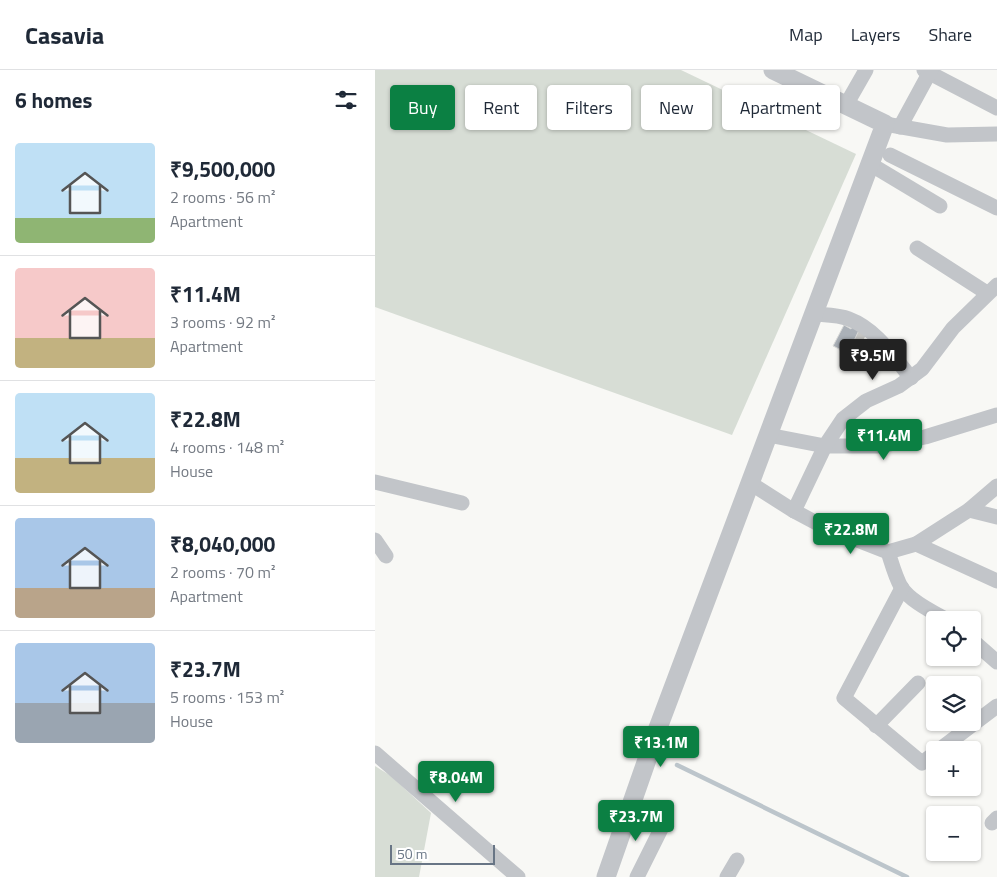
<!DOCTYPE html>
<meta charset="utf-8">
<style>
body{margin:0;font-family:"Titillium Web",sans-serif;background:#f6f6f7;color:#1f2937;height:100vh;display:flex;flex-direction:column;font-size:19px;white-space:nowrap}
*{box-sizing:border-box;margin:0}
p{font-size:16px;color:#747a83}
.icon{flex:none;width:28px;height:28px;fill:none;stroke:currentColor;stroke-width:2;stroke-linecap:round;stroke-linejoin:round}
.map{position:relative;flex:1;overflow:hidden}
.details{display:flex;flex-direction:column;background:#fff;width:375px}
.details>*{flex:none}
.banner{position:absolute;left:15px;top:15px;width:475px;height:45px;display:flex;gap:10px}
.tools{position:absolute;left:551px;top:541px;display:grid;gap:10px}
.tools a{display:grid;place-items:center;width:55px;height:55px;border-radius:5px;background:#fff;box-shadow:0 1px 4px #0004;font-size:25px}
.scale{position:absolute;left:15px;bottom:12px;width:105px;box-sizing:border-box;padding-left:5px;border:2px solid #687585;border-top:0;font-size:14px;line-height:18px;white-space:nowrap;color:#687585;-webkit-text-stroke:4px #fff;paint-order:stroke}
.price{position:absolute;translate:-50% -42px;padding:0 11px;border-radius:5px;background:#0b8043;color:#fff;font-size:16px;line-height:32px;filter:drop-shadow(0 1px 2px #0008)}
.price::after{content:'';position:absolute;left:50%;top:30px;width:15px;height:11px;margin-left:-8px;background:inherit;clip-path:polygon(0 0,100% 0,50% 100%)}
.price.active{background:#222;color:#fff}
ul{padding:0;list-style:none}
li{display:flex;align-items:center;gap:15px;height:125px;padding:0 15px}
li+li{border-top:1px solid #e0e1e3}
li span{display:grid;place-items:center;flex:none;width:140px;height:100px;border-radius:5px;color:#555}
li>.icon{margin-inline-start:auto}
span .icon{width:60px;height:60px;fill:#fffc;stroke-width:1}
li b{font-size:21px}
h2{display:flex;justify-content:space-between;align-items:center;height:60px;padding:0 15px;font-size:21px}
.tag{padding:0 18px;border-radius:5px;background:#fff;box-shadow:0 1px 4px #0004;font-size:18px;line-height:45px}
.tag.active{background:#0b8043;color:#fff}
header{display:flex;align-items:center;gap:30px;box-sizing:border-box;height:70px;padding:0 25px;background:#fff;border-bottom:1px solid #e0e1e3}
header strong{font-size:24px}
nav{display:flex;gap:28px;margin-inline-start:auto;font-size:18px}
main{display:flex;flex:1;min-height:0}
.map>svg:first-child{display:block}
.green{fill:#d7ddd5}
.shadow{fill:#0003}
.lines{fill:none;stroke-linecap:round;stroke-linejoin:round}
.stream{stroke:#bcc5cb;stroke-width:4.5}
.building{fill:#abb1b8;stroke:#d9dad8}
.minor{stroke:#c2c5c9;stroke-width:15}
.tertiary{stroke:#c2c5c9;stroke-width:19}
</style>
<header>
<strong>Casavia</strong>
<nav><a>Map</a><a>Layers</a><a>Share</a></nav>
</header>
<main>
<section class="details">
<h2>6 homes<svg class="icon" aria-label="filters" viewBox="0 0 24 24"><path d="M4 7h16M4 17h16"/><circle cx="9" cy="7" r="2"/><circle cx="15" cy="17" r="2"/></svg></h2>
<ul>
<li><span style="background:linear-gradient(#bfe0f5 75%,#8fb573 0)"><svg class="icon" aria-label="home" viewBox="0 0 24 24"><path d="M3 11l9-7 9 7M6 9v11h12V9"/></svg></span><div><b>₹9,500,000</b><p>2 rooms · 56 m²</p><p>Apartment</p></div></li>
<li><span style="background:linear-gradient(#f6c9c9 70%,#c2b280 0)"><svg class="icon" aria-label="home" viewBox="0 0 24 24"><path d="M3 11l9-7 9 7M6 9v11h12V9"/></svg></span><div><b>₹11.4M</b><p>3 rooms · 92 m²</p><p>Apartment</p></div></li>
<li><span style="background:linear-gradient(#bfe0f5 65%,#c2b280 0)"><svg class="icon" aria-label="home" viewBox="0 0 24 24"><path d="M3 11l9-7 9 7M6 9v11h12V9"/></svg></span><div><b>₹22.8M</b><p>4 rooms · 148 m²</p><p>House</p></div></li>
<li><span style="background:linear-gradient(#a9c7e8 70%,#b9a48a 0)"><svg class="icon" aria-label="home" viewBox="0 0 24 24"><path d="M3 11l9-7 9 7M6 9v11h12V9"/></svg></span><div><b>₹8,040,000</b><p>2 rooms · 70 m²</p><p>Apartment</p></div></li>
<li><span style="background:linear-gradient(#a9c7e8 60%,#9aa5b1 0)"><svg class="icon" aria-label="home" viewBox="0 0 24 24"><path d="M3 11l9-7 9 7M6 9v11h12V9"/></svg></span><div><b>₹23.7M</b><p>5 rooms · 153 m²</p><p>House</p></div></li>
</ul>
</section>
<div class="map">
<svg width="622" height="807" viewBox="0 0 622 807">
<rect width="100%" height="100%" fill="#f8f8f5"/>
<!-- green -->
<g class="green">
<path d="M0,0H306L481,84L357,365L0,237Z"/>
<path d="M0,696L16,706L56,743L44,807H0Z"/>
</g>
<!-- shadow -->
<path class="shadow" d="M477,260L492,263L479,288L466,282L460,275Z"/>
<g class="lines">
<!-- stream -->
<path class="stream" d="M302,695L532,807"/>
</g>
<!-- building -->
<path class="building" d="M479,253L486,256L473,283L458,276L469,255L476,259Z"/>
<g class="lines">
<!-- minor -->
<g class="minor">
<path d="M549,0L622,38"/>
<path d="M471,35L491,0"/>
<path d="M510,54L572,65L622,64"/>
<path d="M525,57L556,0"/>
<path d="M515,85L622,138"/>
<path d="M495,94L565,136"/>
<path d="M542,178L612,223"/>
<path d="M439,244C450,245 464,245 474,249C501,259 518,286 536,308"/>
<path d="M393,365L450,376H505L550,367L622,345"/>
<path d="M0,412L87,433"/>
<path d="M375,413L419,441L449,457L513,482C517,494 520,506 526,517C535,531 558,542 572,550"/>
<path d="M594,440L622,447"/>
<path d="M419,441L450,376L468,349L491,331L524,316L547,299L578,258L622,215"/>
<path d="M0,470L11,486"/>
<path d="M541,474L594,440L622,416"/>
<path d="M513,482L541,474L622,511"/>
<path d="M527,518L469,628L547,693L560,683"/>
<path d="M598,571L622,592"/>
<path d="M501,656L543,613"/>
<path d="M564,680L622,636"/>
<path d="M0,683L143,807"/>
<path d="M617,753L622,748"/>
<path d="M262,807L288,755"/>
<path d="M352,807L362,790"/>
</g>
<!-- tertiary -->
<path class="tertiary" d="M231,807L283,658L510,54L398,0"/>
</g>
</svg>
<div class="tools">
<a><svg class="icon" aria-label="locate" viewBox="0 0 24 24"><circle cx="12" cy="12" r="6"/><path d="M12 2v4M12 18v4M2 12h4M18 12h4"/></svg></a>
<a><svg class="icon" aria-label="layers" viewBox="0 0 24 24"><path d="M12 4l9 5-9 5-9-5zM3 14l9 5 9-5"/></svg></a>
<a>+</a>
<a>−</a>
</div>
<div class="scale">50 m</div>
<b class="price active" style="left:498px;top:311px">₹9.5M</b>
<b class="price" style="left:509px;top:391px">₹11.4M</b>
<b class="price" style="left:476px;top:485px">₹22.8M</b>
<b class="price" style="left:286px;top:698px">₹13.1M</b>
<b class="price" style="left:81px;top:733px">₹8.04M</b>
<b class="price" style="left:261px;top:772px">₹23.7M</b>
<div class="banner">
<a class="tag active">Buy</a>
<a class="tag">Rent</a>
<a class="tag">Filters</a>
<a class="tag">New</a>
<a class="tag">Apartment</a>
</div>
</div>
</main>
